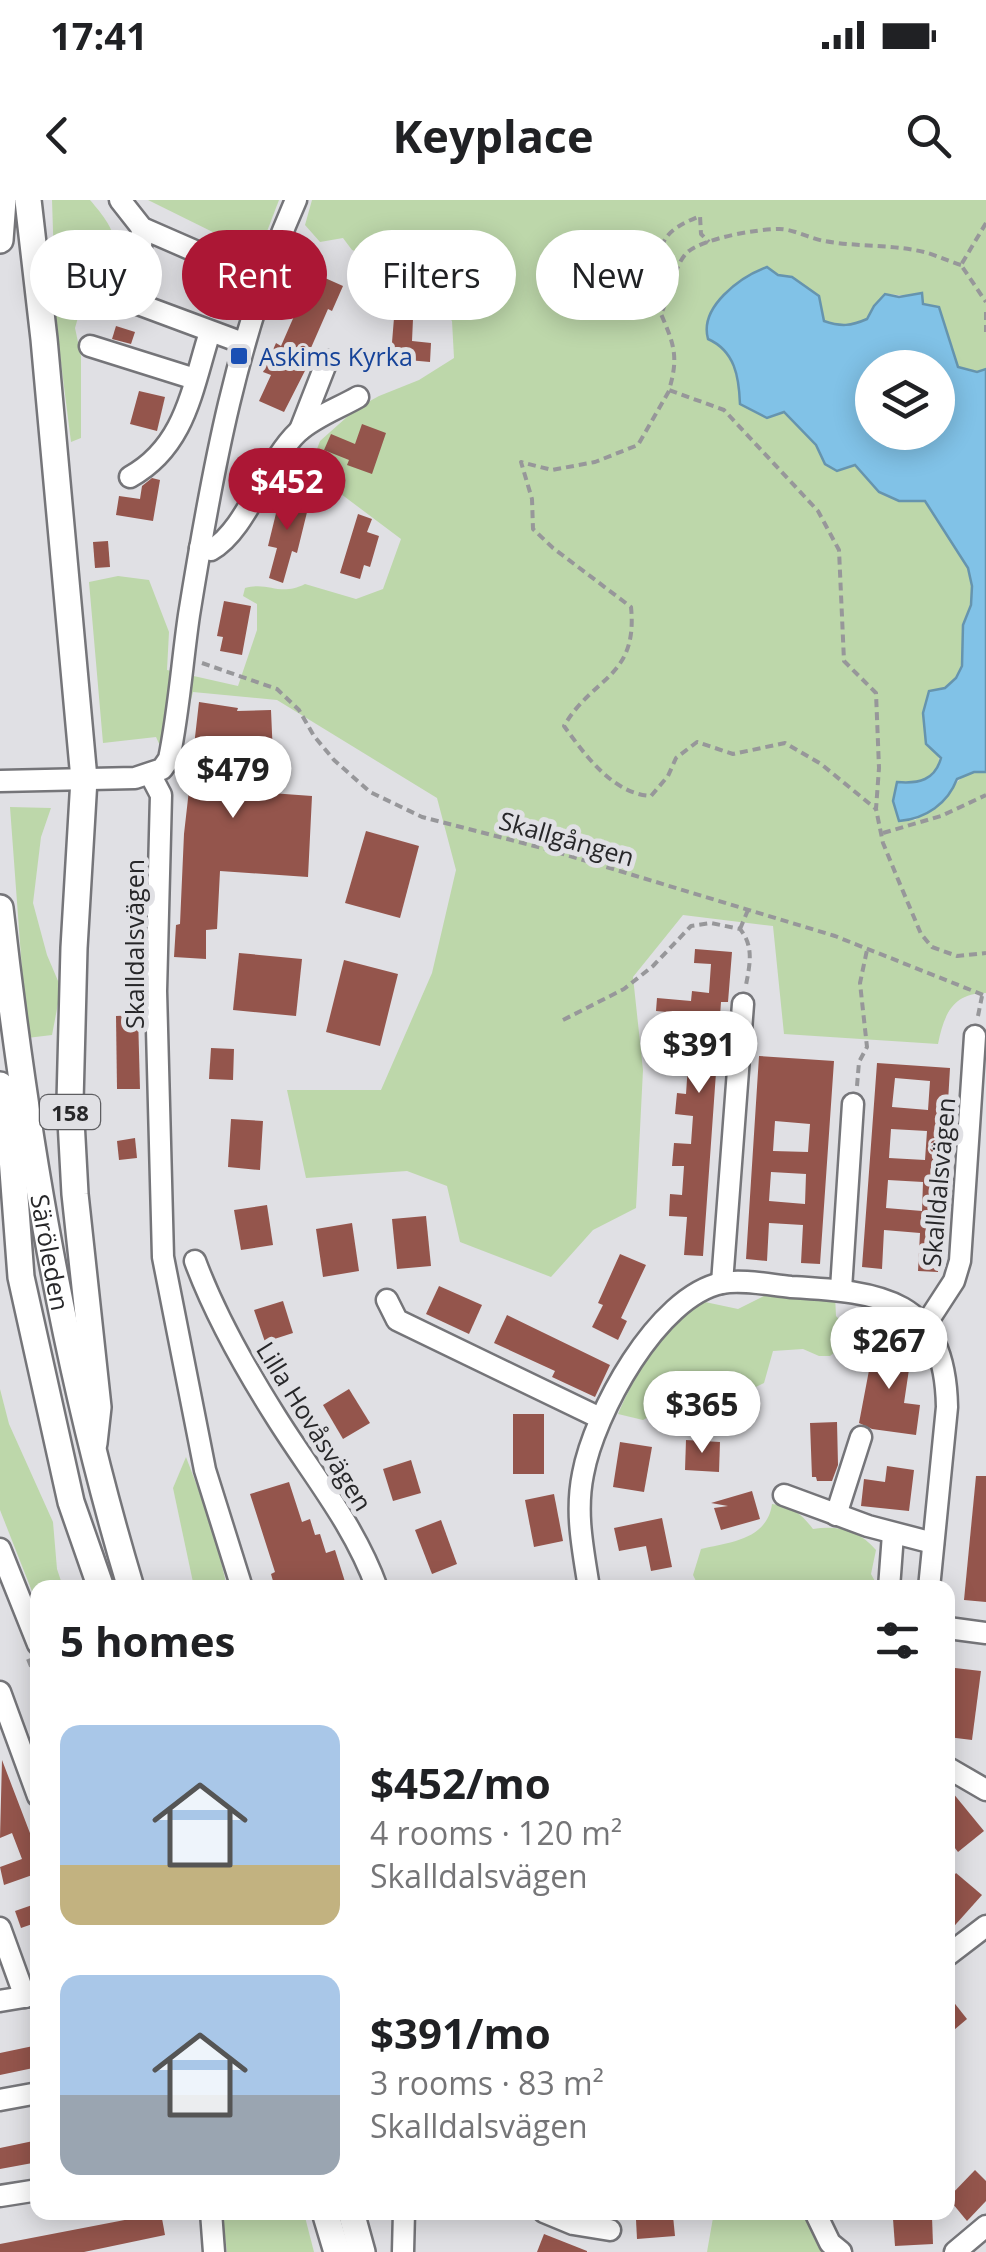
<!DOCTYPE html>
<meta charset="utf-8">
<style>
body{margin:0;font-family:"Open Sans",sans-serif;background:#f2f2f2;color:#202124;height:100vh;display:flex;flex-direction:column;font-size:38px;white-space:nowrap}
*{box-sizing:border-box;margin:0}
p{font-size:32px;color:#757577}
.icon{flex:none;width:55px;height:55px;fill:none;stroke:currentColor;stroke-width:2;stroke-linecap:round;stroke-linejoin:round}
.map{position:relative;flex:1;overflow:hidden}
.side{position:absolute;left:30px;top:1380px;width:925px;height:640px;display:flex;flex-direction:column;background:#fff;border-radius:20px;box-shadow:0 5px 25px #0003}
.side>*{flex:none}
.hud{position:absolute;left:30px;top:30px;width:928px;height:90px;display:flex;gap:20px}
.fabs{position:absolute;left:855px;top:150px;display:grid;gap:20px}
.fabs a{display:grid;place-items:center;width:100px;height:100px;border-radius:50%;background:#fff;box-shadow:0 5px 25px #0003;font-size:50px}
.price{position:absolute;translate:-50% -85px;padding:0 22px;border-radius:35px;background:#fff;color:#222;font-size:32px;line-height:65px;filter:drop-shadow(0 2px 5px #0008)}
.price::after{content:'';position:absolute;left:50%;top:60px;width:30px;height:22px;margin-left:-15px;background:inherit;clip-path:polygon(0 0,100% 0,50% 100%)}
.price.active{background:#ac1735;color:#fff}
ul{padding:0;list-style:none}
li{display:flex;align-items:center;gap:30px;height:250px;padding:0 30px}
li span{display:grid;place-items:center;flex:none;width:280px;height:200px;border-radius:20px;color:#555}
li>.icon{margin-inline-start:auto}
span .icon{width:120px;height:120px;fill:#fffc;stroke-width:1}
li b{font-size:42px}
h2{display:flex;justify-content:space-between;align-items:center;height:120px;padding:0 30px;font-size:42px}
.chip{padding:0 35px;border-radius:45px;background:#fff;box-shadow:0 5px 25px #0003;font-size:35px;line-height:90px}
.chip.active{background:#ac1735;color:#fff}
.status{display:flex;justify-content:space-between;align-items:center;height:70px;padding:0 50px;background:#fff;direction:ltr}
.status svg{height:28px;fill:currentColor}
header{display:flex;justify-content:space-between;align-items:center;height:130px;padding:0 30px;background:#fff;font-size:45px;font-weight:700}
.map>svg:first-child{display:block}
.green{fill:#bdd7aa}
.water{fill:#81c2e7;stroke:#6694ae;stroke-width:2.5;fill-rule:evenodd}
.building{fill:#94554c;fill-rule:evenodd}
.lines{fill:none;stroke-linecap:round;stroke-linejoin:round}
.minor-casing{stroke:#757579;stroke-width:25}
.major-casing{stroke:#757579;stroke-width:30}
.path{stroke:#97979a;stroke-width:4;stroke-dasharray:8 5;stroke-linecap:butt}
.minor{stroke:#fff;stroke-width:20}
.major{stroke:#fff;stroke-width:25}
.transit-dot{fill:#1a4fb4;stroke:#e0e0e4;stroke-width:4}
.labels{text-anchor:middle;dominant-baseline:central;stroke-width:10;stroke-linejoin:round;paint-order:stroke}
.shield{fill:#e0e0e4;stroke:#5e5e61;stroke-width:2.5}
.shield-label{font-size:22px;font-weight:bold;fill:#272729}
.transit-label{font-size:25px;fill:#164399;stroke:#e0e0e4;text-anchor:start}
.street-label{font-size:25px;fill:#272729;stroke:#e0e0e4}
</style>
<div class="status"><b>17:41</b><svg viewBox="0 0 49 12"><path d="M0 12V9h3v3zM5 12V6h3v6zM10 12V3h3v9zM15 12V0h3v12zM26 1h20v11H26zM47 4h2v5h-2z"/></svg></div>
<header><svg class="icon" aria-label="back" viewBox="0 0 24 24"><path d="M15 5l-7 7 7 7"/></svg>Keyplace<svg class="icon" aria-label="search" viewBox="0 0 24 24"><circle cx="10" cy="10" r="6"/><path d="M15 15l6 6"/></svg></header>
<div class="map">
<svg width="986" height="2052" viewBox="0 0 986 2052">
<rect width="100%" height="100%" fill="#e0e0e4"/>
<!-- green -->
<g class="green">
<path d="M52,0H90C106,19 121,36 113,62L94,61L75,128L81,156V238L71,242L56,123Z"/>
<path d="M148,0H279L263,42L243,47Z"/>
<path d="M312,0H986V169L977,172L958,167L939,108L922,104L912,96L885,94L874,106L867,119C851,126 841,127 824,121C813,83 788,76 753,72L727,92L710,114L739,178L740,204L784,211L816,245L825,264L855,265L879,292L899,301H925L968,368L972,386L971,405L963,425L962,466L956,478L945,488L929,491C923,521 944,547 938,572L893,601L900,615L915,620C922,615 930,612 936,607C958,591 951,572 986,572V793C952,793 944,815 938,844L784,834L773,726L683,715L633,777L643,870L636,1008L593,1030L551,1077L460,1042L447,986L407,971L306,978L287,890H381L432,773L456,670L437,598L277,500L193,492L172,572L156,537L103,543L89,382L118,376L149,380L169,432L167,470L238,486L257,430V404L243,396L245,388C269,381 279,397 305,384L356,399L383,389L401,339L309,270L320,241L357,208L379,196L419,180L454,158L452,121L408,68L352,50L343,38L320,42L305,25Z"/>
<path d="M10,607L51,608L41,637L33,703L47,755L61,788L52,835L27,838Z"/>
<path d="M766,1095H835L836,1116L847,1128L844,1145L830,1156H819L803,1149L773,1151L764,1183L721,1204L676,1201L643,1220L618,1214C637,1170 663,1126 705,1102L738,1109Z"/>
<path d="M0,1189L9,1224L53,1322L57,1369L63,1387L38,1388L37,1404L0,1310Z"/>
<path d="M186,1257L213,1328L227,1387H194L173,1288Z"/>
<path d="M772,1304C791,1306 802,1314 813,1329C838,1325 859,1330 876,1350L871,1374L878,1387H699L693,1375L701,1349C730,1342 767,1340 772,1304Z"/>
<path d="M714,2012L808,2013L826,2052H707Z"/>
<path d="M222,2013H304L314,2052H227Z"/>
</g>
<!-- water -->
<path class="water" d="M767,67L778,75L792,77L819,96L824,121C841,127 851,126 867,119L874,106L885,94L899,97L922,93L923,104L939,107L958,167L977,172L986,169V572H974L957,579C948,603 926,619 899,621L893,601L897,582C919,584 935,580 941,558L926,544L923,513L929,491L945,488L956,478L962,466L963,425L971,405L972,386L968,368L925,301H899L879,292L855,265L837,271L825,264L816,245L784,212L767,218L740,204C739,177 735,151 708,139C699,107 740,77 767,67ZM872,168H938V232H872Z"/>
<!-- building -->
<g class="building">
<path d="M307,70L343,86L332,111L328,109L307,157L311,159L284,212L259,201L271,175L263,172L276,143L281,146L302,98L297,95Z"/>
<path d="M394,118L413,119L412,141L431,143L430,162L408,160L407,168L390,167Z"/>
<path d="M116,126L135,132L131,144L112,139Z"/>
<path d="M139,191L165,197L157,231L130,224Z"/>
<path d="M362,224L386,233L372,274L347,265L349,260L324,250L331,234L355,244Z"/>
<path d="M152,278L160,280L153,321L116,315L119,296L140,299L142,286Z"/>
<path d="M281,293L310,300L297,353L292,351L283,383L269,378L277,348L268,346Z"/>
<path d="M358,314L372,319L367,332L379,336L370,367L364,365L360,379L340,373Z"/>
<path d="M108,341L110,367L95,368L93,342Z"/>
<path d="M224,401L251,406L242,455L220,451L223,437L217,436Z"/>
<path d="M199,502L238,508L237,511L271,510L273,556L232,558L228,590L312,596L308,677L220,671L217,729L206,730V759L174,757L176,725L180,724L184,634Z"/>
<path d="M366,631L419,646L400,718L345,703Z"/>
<path d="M695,749L732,752L728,802H721L703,1056L684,1055L687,1017L669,1016L670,994L682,995L684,966H672L674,943L691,944L693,916L675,914L677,893L686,894L688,865H679L680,842L698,844L701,815L656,811L657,798L691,801L692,791L709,793L711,764L694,763Z"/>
<path d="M239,753L302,759L296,816L233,810Z"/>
<path d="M344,760L398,774L380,846L326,832Z"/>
<path d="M138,815L140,889H117L116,816Z"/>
<path d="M211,848L234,849L233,880L209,879Z"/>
<path d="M759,856L834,861L820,1064L801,1063L803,1025L769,1023L767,1061L746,1059ZM775,921L810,924L808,952L773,951ZM771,972L806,974L805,1004L769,1001Z"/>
<path d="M877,863L950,868L938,1072L918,1071L920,1033L884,1030L882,1069L862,1067ZM895,878L930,881L928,910L892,907ZM891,929L927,931L925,960L889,958ZM888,980L923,982L922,1011L886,1008Z"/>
<path d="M231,919L263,921L260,970L228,967Z"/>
<path d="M135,938L137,958L119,960L117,941Z"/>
<path d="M267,1005L273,1045L241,1050L234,1010Z"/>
<path d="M426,1016L431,1066L397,1069L392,1019Z"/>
<path d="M352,1023L359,1071L323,1077L316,1029Z"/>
<path d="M620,1054L646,1065L621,1118L627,1121L618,1140L592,1127L603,1105L598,1103Z"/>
<path d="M439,1086L482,1105L469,1134L426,1114Z"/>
<path d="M283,1101L293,1133L265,1142L254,1110Z"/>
<path d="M507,1115L610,1165L595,1197L552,1177L555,1171L494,1143Z"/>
<path d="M874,1144L912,1149L904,1203L920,1205L916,1235L872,1229L859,1223Z"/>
<path d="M349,1189L370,1223L343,1239L323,1205Z"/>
<rect x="513" y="1214" width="31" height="60"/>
<path d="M837,1222L838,1265L832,1281H817L816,1277H812L810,1223Z"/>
<path d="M686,1240L720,1242L719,1272L685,1270Z"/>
<path d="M620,1242L652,1247L644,1292L613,1287Z"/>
<path d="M411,1260L421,1293L393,1301L383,1269Z"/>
<path d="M887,1266L914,1270L909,1311L861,1306L864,1279L885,1282Z"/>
<path d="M976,1276H986V1402L964,1400Z"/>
<path d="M289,1282L302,1322L310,1319L315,1335L320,1334L326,1353L335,1350L347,1388H275L271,1374L275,1372L250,1294Z"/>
<path d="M752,1291L760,1319L721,1330L714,1308L728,1306L711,1303Z"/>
<path d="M554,1294L563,1341L534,1347L525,1300Z"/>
<path d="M662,1318L672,1367L651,1371L646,1346L619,1351L614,1328Z"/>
<path d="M441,1320L457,1364L432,1374L415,1330Z"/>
<path d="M955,1468L981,1471L972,1540L948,1537Z"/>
<path d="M2,1560L38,1654V1673L4,1685L0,1667L22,1659L12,1633L0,1638Z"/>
<path d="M948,1587L984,1631L958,1652L948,1639Z"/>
<path d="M956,1673L982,1695L948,1733V1683Z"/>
<path d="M38,1703V1722L21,1728L15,1711Z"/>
<path d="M948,1795L967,1819L948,1835Z"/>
<path d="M38,1845V1867L0,1875V1853Z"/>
<path d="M38,1940V1962L0,1969V1948Z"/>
<path d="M975,1970L986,1981V2001L967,2021L948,1998Z"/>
<path d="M161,2013L165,2035L84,2052H0V2044Z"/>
<path d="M673,2016L675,2036L637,2039L636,2020Z"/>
<path d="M932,2017L933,2044L895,2046L893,2019Z"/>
<path d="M544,2034L587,2051V2052H537Z"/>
</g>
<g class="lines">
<defs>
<g id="minor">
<path d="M120,0L142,28L213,59L265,78"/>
<path d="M142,28L138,104L243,143"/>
<path d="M90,146L195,179"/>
<path d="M300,230L327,161"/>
<path d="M130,277C186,246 192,188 210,132"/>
<path d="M200,348L211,350C246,331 266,262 298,232C314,217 339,208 358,197"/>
<path d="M150,574L161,595L156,791L163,1057L205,1270L242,1388"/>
<path d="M0,581L135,578L162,569L169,559C179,511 182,463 189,415C212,272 237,133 296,0"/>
<path d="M195,1061C215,1115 245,1168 276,1217C311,1273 354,1324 377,1388"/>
<path d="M722,1083L743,804"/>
<path d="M841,1089L853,904"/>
<path d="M387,1100L397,1120L600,1218"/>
<path d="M926,1124L954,1081L960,1061L975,836"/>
<path d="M784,1295L868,1326L933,1343"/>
<path d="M836,1315L861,1237"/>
<path d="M0,1349L38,1444"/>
<path d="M589,1388C583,1349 575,1313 583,1274C594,1214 657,1096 722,1083C742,1079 770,1085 791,1087C882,1092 945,1098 947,1207L929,1388"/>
<path d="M889,1388L893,1334"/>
<path d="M948,1428L986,1433"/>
<path d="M0,1492L38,1596"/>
<path d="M948,1568L986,1590"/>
<path d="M0,1728L25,1797"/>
<path d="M948,1755L986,1726"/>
<path d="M0,1801L36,1795"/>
<path d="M0,1900L38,1893"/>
<path d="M0,1996L38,1990"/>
<path d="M211,2012L214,2052"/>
<path d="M544,2012L573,2024L610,2030"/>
<path d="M815,2012L830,2043L841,2052"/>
<path d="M403,2052L404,2012"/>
<path d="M955,2052L986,2026"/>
</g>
<g id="major">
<path d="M28,0L44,139L84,579L74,748L70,902L75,994L98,1207L94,1243"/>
<path d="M0,40L3,0"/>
<path id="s1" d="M0,708C26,938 64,1166 131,1388"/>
<path d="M0,885L12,957L21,1077L71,1302L101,1388"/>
<path d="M325,2012L337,2052"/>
<path d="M351,2012L362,2052"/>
</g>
</defs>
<!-- minor casing -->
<use href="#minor" class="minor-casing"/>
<!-- major casing -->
<use href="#major" class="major-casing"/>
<!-- path -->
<g class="path">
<path d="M986,23L961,65L986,102"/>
<path d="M961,65C948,61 936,55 924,52C891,44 857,47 824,41C809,38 793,29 779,29C757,29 706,38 689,51C675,61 669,97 661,114C674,144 679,157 669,190L724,210L818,311L839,350L844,461L876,493L879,568L876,609L883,643L897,677L921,734L932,747L957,756L986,753"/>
<path d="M670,91L656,81C660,41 661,32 700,16L701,34L709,42"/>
<path d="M986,112V132"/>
<path d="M669,191L638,245L595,262L552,270L521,262L532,299L533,329L553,348L631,407C638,478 593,476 564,526C585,555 613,594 651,596L668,576L676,558L697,542L733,554L785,543L821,564L876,609"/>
<path d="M202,463L277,489L299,510L314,536L334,560L370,592L422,617L550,650L835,736L986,796"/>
<path d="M883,633L941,616L986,595"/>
<path d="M740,729L748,710"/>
<path d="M978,816L982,796"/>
<path d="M563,820L624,789L653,766L691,726L711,723L740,729C754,746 750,764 746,785"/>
<path d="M857,886L859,862L867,847L860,783L867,750"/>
<path d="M28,1459L38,1483"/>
</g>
<!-- minor -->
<use href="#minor" class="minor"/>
<!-- major -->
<use href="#major" class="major"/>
</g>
<!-- markers -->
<rect class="transit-dot" x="229" y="146" width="20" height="20" rx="5"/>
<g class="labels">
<!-- shield labels -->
<rect class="shield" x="40" y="895" width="60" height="34" rx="8"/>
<g class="shield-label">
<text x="70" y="912">158</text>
</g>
<!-- transit labels -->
<g class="transit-label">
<text x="259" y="156">Askims Kyrka</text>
</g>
<!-- street labels -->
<g class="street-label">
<text transform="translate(567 638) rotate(16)">Skallgången</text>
<text transform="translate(134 744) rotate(-90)">Skalldalsvägen</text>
<text transform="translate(938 982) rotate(-85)">Skalldalsvägen</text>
<text stroke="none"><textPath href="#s1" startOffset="348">Säröleden</textPath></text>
<text transform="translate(315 1226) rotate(58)">Lilla Hovåsvägen</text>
</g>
</g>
</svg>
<div class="fabs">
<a><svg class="icon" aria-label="layers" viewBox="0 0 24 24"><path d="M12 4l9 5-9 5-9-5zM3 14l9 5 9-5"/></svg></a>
</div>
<b class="price active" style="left:287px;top:333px">$452</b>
<b class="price" style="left:233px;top:621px">$479</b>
<b class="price" style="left:699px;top:896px">$391</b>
<b class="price" style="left:889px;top:1192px">$267</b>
<b class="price" style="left:702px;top:1256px">$365</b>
<div class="hud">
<a class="chip">Buy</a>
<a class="chip active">Rent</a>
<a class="chip">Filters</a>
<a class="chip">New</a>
</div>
<section class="side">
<h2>5 homes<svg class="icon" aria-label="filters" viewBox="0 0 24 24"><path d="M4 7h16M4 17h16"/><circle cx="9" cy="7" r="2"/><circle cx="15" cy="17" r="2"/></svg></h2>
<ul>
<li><span style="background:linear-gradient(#a9c7e8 70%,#c2b280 0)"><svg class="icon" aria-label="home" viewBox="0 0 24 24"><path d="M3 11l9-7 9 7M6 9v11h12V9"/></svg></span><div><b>$452/mo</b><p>4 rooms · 120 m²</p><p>Skalldalsvägen</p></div></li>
<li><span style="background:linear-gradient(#a9c7e8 60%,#9aa5b1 0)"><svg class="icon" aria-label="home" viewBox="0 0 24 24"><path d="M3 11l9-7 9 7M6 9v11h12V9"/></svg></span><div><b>$391/mo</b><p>3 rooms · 83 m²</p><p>Skalldalsvägen</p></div></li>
</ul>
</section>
</div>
